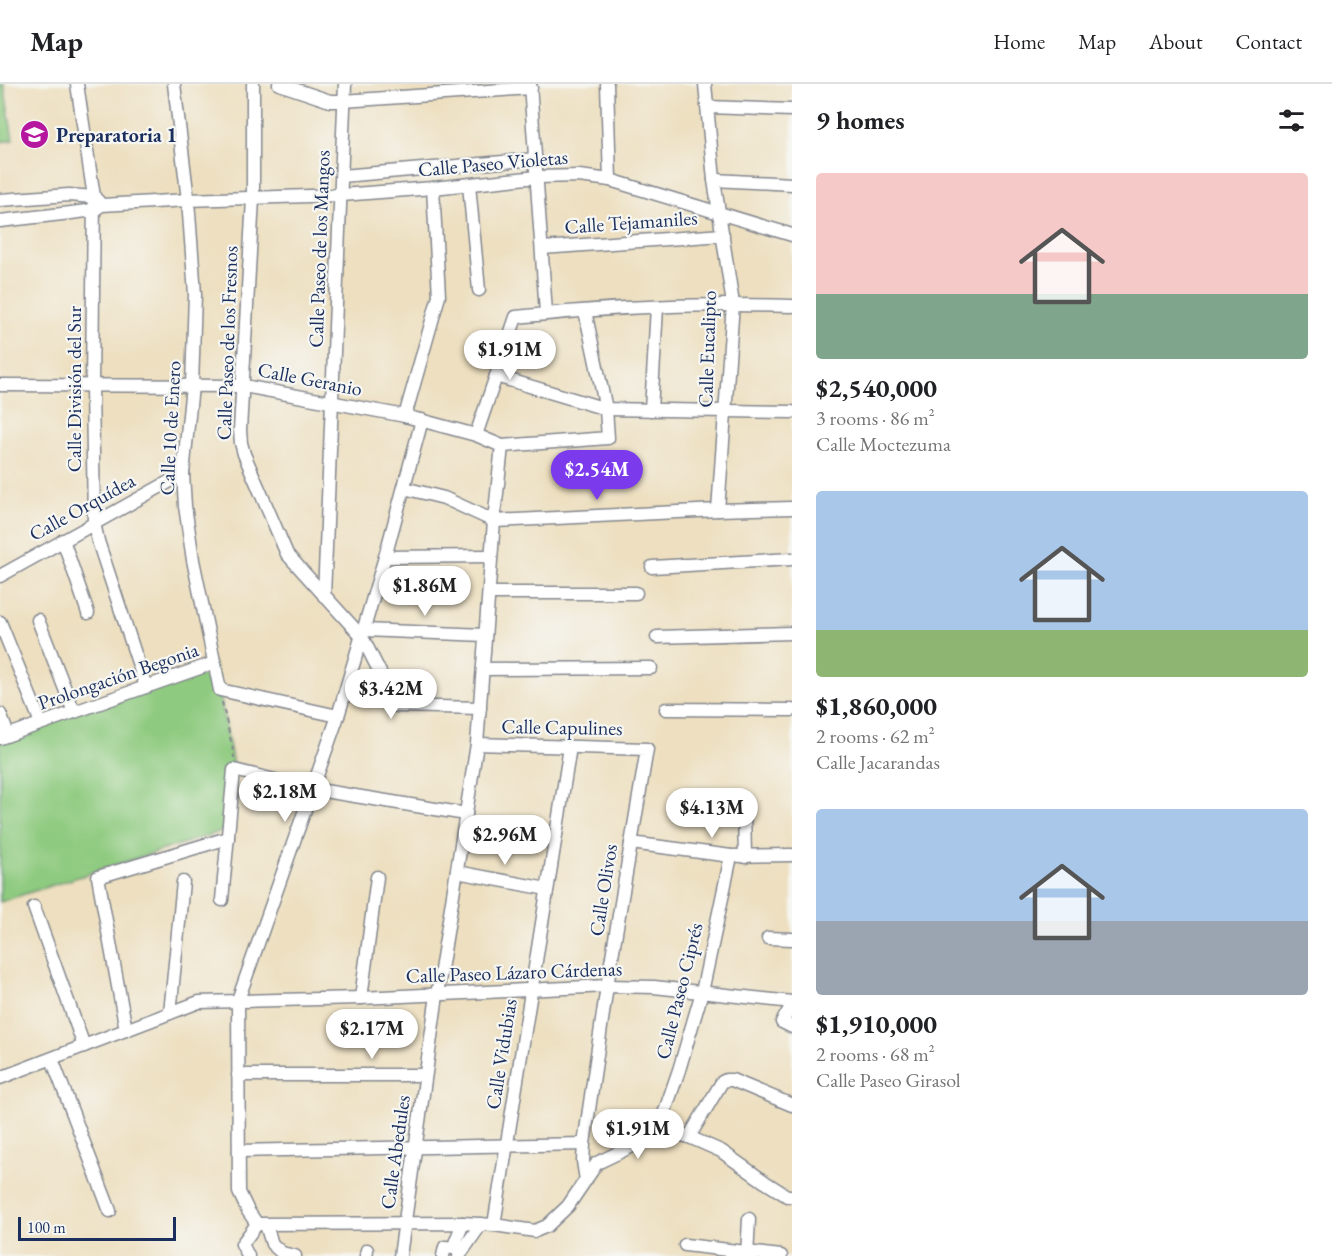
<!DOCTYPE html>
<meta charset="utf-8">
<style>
body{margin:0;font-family:"EB Garamond",serif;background:#f6f6f6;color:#202124;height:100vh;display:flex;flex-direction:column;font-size:22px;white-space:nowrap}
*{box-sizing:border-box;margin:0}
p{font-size:20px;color:#757577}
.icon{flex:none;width:33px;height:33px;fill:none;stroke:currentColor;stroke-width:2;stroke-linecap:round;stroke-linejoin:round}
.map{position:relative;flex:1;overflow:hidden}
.details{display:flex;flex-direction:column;background:#fff;width:540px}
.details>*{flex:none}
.scale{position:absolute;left:18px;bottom:15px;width:158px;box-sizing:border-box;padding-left:6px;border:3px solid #1b2f5e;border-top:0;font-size:16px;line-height:21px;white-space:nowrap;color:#1b2f5e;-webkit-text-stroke:4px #f6f6f2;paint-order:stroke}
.price{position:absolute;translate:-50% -51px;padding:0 14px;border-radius:21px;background:#fff;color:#222;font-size:20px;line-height:39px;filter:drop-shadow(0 2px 3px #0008)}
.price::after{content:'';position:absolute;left:50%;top:36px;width:18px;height:14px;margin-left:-9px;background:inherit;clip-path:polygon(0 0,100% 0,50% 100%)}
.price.selected{background:#7c3aed;color:#fff}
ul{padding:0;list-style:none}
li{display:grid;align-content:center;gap:12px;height:318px;padding:0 24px}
li span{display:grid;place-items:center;height:186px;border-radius:6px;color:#555}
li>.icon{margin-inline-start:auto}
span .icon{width:108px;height:108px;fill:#fffc;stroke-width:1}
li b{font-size:26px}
h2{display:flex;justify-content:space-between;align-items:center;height:72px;padding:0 24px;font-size:26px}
header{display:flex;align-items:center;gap:36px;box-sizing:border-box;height:84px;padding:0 30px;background:#fff;border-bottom:2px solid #e0e0e0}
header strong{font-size:28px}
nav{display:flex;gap:33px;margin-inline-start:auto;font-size:21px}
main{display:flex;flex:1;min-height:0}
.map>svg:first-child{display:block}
.green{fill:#8eca7f;stroke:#547c6e;stroke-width:1.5}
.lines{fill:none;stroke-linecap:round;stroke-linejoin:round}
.minor-casing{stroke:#84878e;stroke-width:15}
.path{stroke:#84878e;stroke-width:2;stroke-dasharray:4.5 4.5;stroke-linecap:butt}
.minor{stroke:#fff;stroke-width:12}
.labels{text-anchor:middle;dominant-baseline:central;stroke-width:4.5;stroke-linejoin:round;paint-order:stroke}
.poi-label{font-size:20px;font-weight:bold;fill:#1b2f5e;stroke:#f6f6f2;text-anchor:start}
.street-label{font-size:20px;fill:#1b2f5e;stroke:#f6f6f2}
</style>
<header>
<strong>Map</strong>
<nav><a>Home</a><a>Map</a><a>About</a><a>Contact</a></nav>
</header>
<main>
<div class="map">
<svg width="792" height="1172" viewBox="0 0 792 1172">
<rect width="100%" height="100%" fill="#f6f6f2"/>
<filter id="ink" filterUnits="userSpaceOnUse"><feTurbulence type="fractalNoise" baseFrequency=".0167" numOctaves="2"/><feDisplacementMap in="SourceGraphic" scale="12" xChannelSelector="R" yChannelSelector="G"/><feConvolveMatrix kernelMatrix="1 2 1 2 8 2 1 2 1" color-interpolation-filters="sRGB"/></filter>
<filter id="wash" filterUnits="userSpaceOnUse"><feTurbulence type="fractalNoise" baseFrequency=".008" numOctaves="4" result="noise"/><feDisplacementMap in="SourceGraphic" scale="24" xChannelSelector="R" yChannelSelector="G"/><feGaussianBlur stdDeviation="1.35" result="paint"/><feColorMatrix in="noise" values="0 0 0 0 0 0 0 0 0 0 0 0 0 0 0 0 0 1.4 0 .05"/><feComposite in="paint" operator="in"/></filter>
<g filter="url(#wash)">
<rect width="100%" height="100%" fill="#eddfbf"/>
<!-- green -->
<g class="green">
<path d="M0,0H4L13,56L0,58Z"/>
<path d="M214,579L234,686L229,745L0,818V654Z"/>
</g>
</g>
<g filter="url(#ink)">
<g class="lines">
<defs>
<g id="minor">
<path d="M77,0L94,113L92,301L94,439L98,457L146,603"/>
<path d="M174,0L188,116L195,210L192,302L183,390L185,422L193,476L220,606L338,632"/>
<path d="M253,0V115L240,346L241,359L244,370L287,470L362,553L397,622L480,624"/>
<path d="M279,0L330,17H343L531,4"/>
<path d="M530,0L546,229"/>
<path d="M607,0L610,96"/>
<path d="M705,0L714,96L733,220L718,426"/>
<path d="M707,23L792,26"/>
<path d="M342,92L536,75"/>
<path d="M714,96L792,100"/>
<path d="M469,101L479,206"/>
<path d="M0,116L69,111L94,113L99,118"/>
<path d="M0,137L71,129L94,126L102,121L188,116L341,111L433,104L537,93L579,92L610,96L792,151"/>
<path d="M542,164L723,151"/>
<path d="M496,292L606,325L792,328"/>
<path d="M0,301L244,302L405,332L476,351L502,362L608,354L606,325L585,227"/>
<path d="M651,326L657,223"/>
<path d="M405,332L439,212L433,104"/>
<path d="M476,351L516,233C607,223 700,219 792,222"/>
<path d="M404,404L444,414L494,437L718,426L792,424"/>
<path d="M63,456L88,529"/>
<path d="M385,473L491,472"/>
<path d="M652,483L792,475"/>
<path d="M0,492L183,390"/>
<path d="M489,509H636"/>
<path d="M324,512L345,0"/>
<path d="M38,536L74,628"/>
<path d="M0,538L41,639"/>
<path d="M364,546L485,551"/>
<path d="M657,553L792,549"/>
<path d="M483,585L651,584"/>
<path d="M666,625L792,626"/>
<path d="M0,630L8,651"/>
<path d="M0,654L214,579"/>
<path d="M477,660L647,665L607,902L584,1060L583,1077L586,1096"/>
<path d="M744,726L745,773"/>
<path d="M631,759L731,772L792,771"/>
<path d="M457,788L547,805"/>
<path d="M222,816L234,686L312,705L466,730"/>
<path d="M34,823L84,962"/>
<path d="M768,854L792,855"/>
<path d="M361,914L377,793"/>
<path d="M792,921L782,938L792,943"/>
<path d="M170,929L183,798"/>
<path d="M126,946L98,793L228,754"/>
<path d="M52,975L110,1127"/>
<path d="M238,991H425"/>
<path d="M0,994L199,918L361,914L607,902L654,903L792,918"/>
<path d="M657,1050L679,986L702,908L731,772"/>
<path d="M689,1053L722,998L726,996H732L792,1021"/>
<path d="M239,1067L584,1060"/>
<path d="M257,1140L248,1127L239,1108L238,916L338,632L385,473L422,336"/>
<path d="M257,1140L463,1139L494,1141L535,1147L547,1142L568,1122L597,1079L657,1050L672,1048L689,1053L721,1067L765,1098L787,1112H792"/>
<path d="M266,1141L272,1160L282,1169L295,1172"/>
<path d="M494,1141L570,663"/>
<path d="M685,1161L781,1172"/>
<path d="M248,1172L242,1160L257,1140"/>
<path d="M366,1172L367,1166"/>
<path d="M400,1172L437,911L477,660L494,437L502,362"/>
<path d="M443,1172L445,1163L453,1164L463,1139"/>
<path d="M459,1172L481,1140"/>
<path d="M747,1172L749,1135"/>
</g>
</defs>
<!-- minor casing -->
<use href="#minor" class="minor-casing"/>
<!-- path -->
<path class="path" d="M222,618L233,666L234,674"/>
<!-- minor -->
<use href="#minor" class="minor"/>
</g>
</g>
<!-- icons -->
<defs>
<symbol id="university-disc" viewBox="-11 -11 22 22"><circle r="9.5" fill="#b5179e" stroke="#f6f6f2"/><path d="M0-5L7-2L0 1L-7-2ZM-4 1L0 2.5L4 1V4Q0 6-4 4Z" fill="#fff"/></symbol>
</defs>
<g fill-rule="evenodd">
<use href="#university-disc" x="18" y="34" width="33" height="33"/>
</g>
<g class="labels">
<!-- poi labels -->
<g class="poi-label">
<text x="56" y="51">Preparatoria 1</text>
</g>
<!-- street labels -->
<g class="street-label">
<text transform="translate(493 79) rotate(-5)">Calle Paseo Violetas</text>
<text transform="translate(631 138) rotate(-4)">Calle Tejamaniles</text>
<text transform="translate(319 165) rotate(-88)">Calle Paseo de los Mangos</text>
<text transform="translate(227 259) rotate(-88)">Calle Paseo de los Fresnos</text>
<text transform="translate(707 265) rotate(-88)">Calle Eucalipto</text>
<text transform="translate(310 295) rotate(11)">Calle Geranio</text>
<text transform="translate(74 305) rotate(-90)">Calle División del Sur</text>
<text transform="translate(170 344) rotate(-87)">Calle 10 de Enero</text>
<text transform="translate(82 423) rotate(-29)">Calle Orquídea</text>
<text transform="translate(118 592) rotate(-19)">Prolongación Begonia</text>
<text transform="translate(562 643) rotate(1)">Calle Capulines</text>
<text transform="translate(603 806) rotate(-81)">Calle Olivos</text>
<text transform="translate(514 888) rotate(-2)">Calle Paseo Lázaro Cárdenas</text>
<text transform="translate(679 907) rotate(-76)">Calle Paseo Ciprés</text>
<text transform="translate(501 970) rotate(-81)">Calle Vidubias</text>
<text transform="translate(395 1068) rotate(-82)">Calle Abedules</text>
</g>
</g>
</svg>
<div class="scale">100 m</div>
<b class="price" style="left:510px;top:297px">$1.91M</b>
<b class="price selected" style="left:597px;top:417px">$2.54M</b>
<b class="price" style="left:425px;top:533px">$1.86M</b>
<b class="price" style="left:391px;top:636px">$3.42M</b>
<b class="price" style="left:285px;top:739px">$2.18M</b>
<b class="price" style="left:712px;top:755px">$4.13M</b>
<b class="price" style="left:505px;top:782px">$2.96M</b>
<b class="price" style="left:372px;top:976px">$2.17M</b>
<b class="price" style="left:638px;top:1076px">$1.91M</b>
</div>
<section class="details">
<h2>9 homes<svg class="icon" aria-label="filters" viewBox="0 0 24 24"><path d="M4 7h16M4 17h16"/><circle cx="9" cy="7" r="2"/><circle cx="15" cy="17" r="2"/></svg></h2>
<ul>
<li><span style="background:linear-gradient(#f6c9c9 65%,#7fa58c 0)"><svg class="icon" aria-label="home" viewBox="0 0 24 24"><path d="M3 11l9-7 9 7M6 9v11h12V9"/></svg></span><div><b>$2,540,000</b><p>3 rooms · 86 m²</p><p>Calle Moctezuma</p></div></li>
<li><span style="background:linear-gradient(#a9c7e8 75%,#8fb573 0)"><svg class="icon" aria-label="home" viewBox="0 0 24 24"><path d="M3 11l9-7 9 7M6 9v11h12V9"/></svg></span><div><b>$1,860,000</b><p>2 rooms · 62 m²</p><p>Calle Jacarandas</p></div></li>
<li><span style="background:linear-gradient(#a9c7e8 60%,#9aa5b1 0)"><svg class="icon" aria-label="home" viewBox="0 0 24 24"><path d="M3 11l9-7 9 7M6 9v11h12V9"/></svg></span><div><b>$1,910,000</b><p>2 rooms · 68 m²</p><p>Calle Paseo Girasol</p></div></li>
</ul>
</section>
</main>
